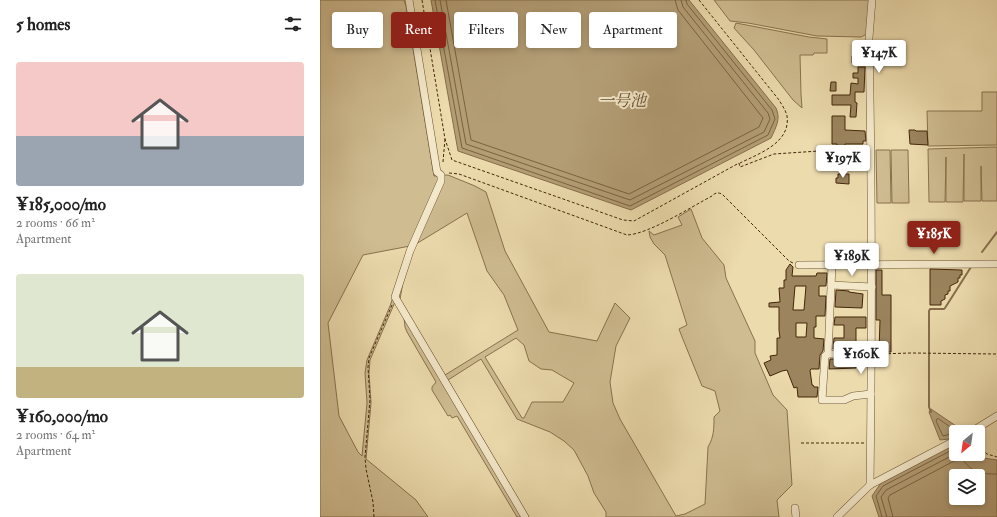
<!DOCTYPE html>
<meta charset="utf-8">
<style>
body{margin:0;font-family:"IM FELL Double Pica","Noto Serif JP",serif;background:#f6f6f6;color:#222;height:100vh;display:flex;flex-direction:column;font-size:15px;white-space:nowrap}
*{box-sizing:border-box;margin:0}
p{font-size:13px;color:#767676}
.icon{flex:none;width:22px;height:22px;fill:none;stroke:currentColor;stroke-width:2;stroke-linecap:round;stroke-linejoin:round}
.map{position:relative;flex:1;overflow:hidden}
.side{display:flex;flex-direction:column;background:#fff;width:320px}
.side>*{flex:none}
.banner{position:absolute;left:12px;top:12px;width:380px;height:36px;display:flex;gap:8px}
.needle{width:26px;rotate:209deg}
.fabs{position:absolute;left:629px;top:425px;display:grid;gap:8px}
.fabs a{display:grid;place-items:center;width:36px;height:36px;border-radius:4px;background:#fff;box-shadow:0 2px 6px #0003;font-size:20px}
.price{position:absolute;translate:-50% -34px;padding:0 9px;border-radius:4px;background:#fff;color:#222;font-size:13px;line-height:26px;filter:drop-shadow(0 1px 2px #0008)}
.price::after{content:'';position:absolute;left:50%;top:24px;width:12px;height:9px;margin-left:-6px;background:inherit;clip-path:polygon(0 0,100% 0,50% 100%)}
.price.current{background:#8f2418;color:#fff}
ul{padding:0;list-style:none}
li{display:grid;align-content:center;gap:8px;height:212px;padding:0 16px}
li span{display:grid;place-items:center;height:124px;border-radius:4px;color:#555}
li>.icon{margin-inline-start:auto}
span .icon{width:72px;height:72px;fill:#fffc;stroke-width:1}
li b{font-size:17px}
h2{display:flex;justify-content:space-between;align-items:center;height:48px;padding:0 16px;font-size:17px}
.chip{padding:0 14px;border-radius:4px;background:#fff;box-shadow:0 2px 6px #0003;font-size:14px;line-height:36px}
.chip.current{background:#8f2418;color:#fff}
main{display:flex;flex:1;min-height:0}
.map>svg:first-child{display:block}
.green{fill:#cfbc91;stroke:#89714d;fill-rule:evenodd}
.water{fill:#b39d75;stroke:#866d4a;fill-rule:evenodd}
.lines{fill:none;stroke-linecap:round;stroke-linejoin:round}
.shore{stroke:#7b623f;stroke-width:1}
.stream{stroke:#866d4a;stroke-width:2}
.building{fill:#9b845e;stroke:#432609;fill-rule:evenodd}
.minor-casing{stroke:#6d5332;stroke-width:8}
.path{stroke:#432609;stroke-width:1;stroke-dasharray:3 2;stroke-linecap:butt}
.minor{stroke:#f3e8ca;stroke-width:7}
.labels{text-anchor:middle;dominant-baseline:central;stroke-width:4;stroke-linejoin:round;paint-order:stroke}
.water-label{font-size:16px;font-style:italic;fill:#654a29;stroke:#f3e8ca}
</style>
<main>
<section class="side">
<h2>5 homes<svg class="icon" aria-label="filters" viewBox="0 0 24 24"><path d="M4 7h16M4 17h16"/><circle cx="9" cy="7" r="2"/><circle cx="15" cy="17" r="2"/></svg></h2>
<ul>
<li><span style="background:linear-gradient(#f6c9c9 60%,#9aa5b1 0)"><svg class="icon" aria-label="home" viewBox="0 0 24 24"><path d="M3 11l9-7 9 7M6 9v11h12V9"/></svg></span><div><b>¥185,000/mo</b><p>2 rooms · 66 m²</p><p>Apartment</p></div></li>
<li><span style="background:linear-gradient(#dfe7d0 75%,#c2b280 0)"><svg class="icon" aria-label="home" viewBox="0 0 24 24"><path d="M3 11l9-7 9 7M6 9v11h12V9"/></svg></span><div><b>¥160,000/mo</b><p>2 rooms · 64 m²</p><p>Apartment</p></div></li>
</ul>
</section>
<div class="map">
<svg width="677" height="517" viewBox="0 0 677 517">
<rect width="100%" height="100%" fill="#ecdbad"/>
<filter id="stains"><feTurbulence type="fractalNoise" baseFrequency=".005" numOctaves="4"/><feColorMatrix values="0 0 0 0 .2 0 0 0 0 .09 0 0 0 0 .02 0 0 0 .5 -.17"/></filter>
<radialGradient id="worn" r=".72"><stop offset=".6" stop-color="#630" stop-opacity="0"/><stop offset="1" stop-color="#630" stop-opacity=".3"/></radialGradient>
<!-- green -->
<g class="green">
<path d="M0,0H84L86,6L114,176L128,175L155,186L166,192L185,251L229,332L277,341L295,303L310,318L296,346L290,382L293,403L300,419L356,516L365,514L385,504L388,447C394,437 394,428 394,417L400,411L395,391L382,386L362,337L359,329L367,325L345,255L334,244L330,237L329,231L334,235L362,225L358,217L371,209L382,238L404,265L406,278L435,341V353L453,395L467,410L472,485L457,500L459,517H286V512L274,493L268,476L254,450L244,441L230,432L197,419L161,359L128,380L209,517H197L137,416L132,418L130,415L128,416L112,390V387L116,382L87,332L85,327L84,318L75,302L50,360L49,373L51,403L46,459L96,500L108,517H0ZM147,213L167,271L184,295L198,330L125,375L80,299L85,271L96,244ZM90,246L70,306L47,360L45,373L47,403L42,456L38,452L19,416L8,323L43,255ZM196,338L204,345L209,361L221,369L232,370L254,383L243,402H212L204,418H202L165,357Z"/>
<path d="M394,0H550L547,34L541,37L497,36L428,23L410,21Z"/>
<path d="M416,23L489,37L507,39V53H494L493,55H480L481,94L482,108L473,100L434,50L414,28Z"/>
<path d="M662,92H677V145L608,146L607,111H662Z"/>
<path d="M677,147V201H662L661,166V201H644V154L643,202H626V157L625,202H609L608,149Z"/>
<path d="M556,150H570L571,203H557Z"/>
<path d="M571,150H588L589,203H572Z"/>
</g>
<!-- water -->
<g class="water">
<path d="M111,0H369L456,108C461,119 456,127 451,138L311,210L138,151Z"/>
<path d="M611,409L642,430L641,432H636V435L629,439L620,440L609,412Z"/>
<path d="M633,445L636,447V454H656L663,458L677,460V517H559L552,496L561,483ZM636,476H658V498H636Z"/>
</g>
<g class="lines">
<!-- shore -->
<g class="shore">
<path d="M115,0L142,148L310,206L448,135L455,119L452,110L367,4L366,0"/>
<path d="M120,0L146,144L310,200L444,132L450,119L448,113L363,7L361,0"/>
<path d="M126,0L151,140L309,194L439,127L443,118L358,10L355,0"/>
<path d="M619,419L633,429V432L627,435L623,436L616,421L617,419Z"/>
<path d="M562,517L556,496L563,486L632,450H636"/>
<path d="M567,517L561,497L566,490L633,455L640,454"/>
<path d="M573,517L568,498L570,495L634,461L643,460C653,473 661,474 677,474"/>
</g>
<!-- stream -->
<g class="stream">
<path d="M662,252L677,232"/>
<path d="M625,308L651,267"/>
<path d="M611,412L609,407V311L610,309H624"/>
</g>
</g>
<!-- building -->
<g class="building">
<path d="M532,56H542V64L532,63Z"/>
<path d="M538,67H545L544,92H535V102L537,103L536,117H530L531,105H512V95H530L531,83L538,84V78H533V73H538Z"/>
<path d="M511,82H516V91H510Z"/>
<path d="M512,116H525V130L545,131L546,141H543V144H525V146H517V144H512Z"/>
<path d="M589,130H595L596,131H607L608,145L590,144Z"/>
<path d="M518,174H529V184L516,183V178H518Z"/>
<path d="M470,264L473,267L472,276H496L497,273H507L506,286H499V296H506L505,316H496V327H494V338L504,339L503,351L500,355L499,369H491L490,370L492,385H493L494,387H498L497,397H478L477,387L474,388L467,370L462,371L450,376L444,363L451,360L450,356L457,355V338H460L459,330V307H449V303L460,302L459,288H464V280H466V270ZM475,286H486L484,310H473ZM476,323H487L486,337H476Z"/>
<path d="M610,269L642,270V275H640V278H638V282L630,286V291H628V294L625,295V299L621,301V305H610Z"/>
<path d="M556,270H562V295H571V352H559L560,320H556Z"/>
<path d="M516,290L529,291V292L543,294L542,308L515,307Z"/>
<path d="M515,317H546V328H536V342L546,343V350L513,349L514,338H524V325H514Z"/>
<path d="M510,359L537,360L536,368L509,369Z"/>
</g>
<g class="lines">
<defs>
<g id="minor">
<path d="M89,0L117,172L121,175V181L90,251L75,297L205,517"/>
<path d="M479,265L677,264"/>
<path d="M512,265L508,354L550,355"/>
<path d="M511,285L552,287"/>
<path d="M508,354L505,356L502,400H524L533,396L551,394"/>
<path d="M651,432L677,416"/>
<path d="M550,485C552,336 552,187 549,38L552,0"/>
<path d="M475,508L476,517"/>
<path d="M517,517L550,485L636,440"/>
</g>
</defs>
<!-- minor casing -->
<use href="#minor" class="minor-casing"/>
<!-- path -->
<g class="path">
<path d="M102,0L125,139L132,160L303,220L314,221L419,163L420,167L454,154L544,148"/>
<path d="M379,0L459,100C462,105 466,111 467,116C471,143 438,154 420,163"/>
<path d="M123,162L125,139"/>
<path d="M129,173L139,174L307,235C329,234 371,207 392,196C395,193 397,192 402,194L469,261L473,263"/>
<path d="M558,354L591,353L677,354"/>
<path d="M481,443H544"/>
<path d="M658,446L667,454L677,457"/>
<path d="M54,517L53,502L46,469L45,457L50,400L48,367L49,358L72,305"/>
</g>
<!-- minor -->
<use href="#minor" class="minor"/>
</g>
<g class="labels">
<!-- water labels -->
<g class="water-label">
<text x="302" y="101">一号池</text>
</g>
</g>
<rect width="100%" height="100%" filter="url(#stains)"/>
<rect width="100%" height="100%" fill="url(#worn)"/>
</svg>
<div class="fabs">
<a><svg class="needle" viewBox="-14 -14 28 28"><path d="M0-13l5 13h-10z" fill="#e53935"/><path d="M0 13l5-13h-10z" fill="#767676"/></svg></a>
<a><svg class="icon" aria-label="layers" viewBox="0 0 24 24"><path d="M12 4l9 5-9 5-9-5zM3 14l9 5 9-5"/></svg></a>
</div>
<b class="price" style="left:559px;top:74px">¥147K</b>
<b class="price" style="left:523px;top:179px">¥197K</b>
<b class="price current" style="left:614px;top:255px">¥185K</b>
<b class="price" style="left:532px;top:277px">¥189K</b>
<b class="price" style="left:541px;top:375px">¥160K</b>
<div class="banner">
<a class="chip">Buy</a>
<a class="chip current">Rent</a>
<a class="chip">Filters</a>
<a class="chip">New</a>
<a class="chip">Apartment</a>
</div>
</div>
</main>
